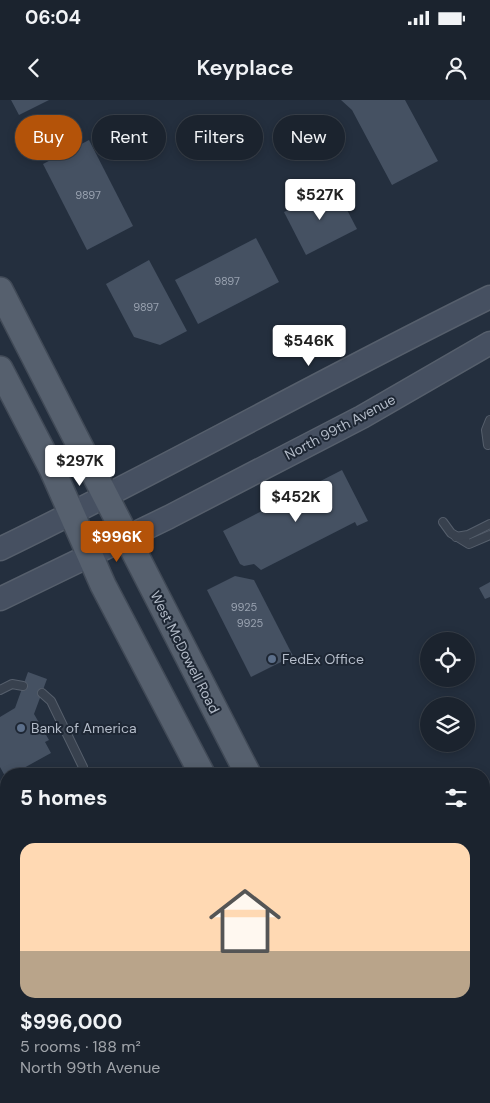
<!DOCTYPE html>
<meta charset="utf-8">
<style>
body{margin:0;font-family:"DM Sans",sans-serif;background:#282f3a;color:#f1f3f6;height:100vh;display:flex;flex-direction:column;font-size:19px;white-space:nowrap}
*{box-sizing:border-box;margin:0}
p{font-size:16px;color:#a0a4aa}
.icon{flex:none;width:28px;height:28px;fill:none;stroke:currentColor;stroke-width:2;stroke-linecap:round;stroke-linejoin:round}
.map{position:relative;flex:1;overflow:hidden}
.drawer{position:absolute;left:0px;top:668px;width:490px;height:336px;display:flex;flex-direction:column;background:#1b232e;border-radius:20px 20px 0 0;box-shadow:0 2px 8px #0003,0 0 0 1px #39404a}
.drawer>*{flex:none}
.top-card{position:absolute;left:15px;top:15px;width:460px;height:45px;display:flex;gap:10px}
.buttons{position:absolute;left:420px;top:532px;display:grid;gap:10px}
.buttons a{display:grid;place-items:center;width:55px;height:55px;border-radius:50%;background:#1b232e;box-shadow:0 2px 8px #0003,0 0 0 1px #39404a;font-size:25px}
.price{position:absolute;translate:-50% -42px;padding:0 11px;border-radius:5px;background:#fff;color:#222;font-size:16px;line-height:32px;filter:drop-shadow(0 1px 2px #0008)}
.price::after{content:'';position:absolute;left:50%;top:30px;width:15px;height:11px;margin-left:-8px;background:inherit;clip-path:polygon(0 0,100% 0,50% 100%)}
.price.active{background:#b45309;color:#fff}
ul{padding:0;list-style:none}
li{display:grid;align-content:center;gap:10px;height:265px;padding:0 20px}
li span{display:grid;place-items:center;height:155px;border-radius:15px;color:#555}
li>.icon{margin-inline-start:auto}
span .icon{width:90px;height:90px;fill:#fffc;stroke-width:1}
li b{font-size:21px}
h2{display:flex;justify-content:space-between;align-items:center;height:60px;padding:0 20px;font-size:21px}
.pill{padding:0 18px;border-radius:22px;background:#1b232e;box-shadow:0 2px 8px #0003,0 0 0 1px #39404a;font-size:18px;line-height:45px}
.pill.active{background:#b45309;color:#fff}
.status{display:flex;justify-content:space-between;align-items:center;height:35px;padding:0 25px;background:#1b232e;direction:ltr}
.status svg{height:14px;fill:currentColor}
header{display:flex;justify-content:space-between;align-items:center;height:65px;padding:0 20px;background:#1b232e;font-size:22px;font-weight:600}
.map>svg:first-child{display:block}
.building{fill:#455162}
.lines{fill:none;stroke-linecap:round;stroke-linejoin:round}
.lane-casing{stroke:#565f6c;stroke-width:10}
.secondary-casing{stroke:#565f6c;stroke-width:25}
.primary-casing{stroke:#414a57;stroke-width:28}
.lane{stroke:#38414e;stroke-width:8}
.secondary{stroke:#465061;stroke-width:22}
.primary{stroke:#56606e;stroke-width:25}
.service-dot{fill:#5c6f8a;stroke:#1d2633;stroke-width:2}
.labels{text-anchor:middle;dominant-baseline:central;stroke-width:4;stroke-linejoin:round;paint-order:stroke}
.number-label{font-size:11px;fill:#98a1af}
.street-label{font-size:14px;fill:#b4bcc9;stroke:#1d2633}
.poi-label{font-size:14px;fill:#b4bcc9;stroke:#1d2633;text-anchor:start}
</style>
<div class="status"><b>06:04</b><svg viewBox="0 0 49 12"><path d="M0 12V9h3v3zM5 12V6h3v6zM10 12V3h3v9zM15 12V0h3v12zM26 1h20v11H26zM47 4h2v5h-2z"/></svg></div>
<header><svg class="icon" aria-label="back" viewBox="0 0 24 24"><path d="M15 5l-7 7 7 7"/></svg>Keyplace<svg class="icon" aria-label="person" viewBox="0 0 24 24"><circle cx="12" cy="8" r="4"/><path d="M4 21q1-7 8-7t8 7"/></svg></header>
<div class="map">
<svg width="490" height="1003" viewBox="0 0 490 1003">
<rect width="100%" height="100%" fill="#242f3e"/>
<!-- building -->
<g class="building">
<path d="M11,0H49L19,15Z"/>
<path d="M341,0H405L438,61L392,85L352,10Z"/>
<path d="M89,40L133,126L87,150L43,64Z"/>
<path d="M335,87L357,129L306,155L284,112Z"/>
<path d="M256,138L279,182L198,224L175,180Z"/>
<path d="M149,160L187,231L160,245L134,237L106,184Z"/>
<path d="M342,370L368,421L357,426L355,422L261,470L254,464L244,466L240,464L223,431Z"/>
<path d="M235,476L254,480L293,556L251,577L207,490Z"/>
<path d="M490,482V497L485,499L479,488Z"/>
<path d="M28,572L47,579L34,614L49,640L45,642L51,653L13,674H6V678L0,667V617L15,608Z"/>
<path d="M6,906V966L0,953V909Z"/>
<path d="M490,914V939L484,942V917Z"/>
<path d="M145,998H197L199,1003H148Z"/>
</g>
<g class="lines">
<defs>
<g id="lane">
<path d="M488,345L486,330L490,320"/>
<path d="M443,422L451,433L469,444L490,435"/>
<path d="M456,437L468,435L490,424"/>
<path d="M0,590L12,584L23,586"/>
<path d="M42,593L51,601L83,667"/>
</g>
<g id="secondary">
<path d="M0,449C165,369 325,278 490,197"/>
<path d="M0,499L169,417L362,317L490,243"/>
</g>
<g id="primary">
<path d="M0,190L248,674"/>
<path d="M0,269L52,369L103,485L202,674"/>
<path d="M368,998L371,1003"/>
<path d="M389,998L393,1003"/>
<path d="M410,998L413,1003"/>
</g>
</defs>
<!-- lane casing -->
<use href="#lane" class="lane-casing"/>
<!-- secondary casing -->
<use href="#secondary" class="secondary-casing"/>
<!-- primary casing -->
<use href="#primary" class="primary-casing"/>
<!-- lane -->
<use href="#lane" class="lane"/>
<!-- secondary -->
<use href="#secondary" class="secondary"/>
<!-- primary -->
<use href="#primary" class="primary"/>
</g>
<!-- markers -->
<g class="service-dot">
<circle cx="272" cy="559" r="5"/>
<circle cx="21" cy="628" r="5"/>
</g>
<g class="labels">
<!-- number labels -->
<g class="number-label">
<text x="88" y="95">9897</text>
<text x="227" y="181">9897</text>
<text x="146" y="207">9897</text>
<text x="244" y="507">9925</text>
<text x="250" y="523">9925</text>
</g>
<!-- street labels -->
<g class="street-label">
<text transform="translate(340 327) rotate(-28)">North 99th Avenue</text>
<text transform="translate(185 552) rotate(63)">West McDowell Road</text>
</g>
<!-- poi labels -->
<g class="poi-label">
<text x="282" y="559">FedEx Office</text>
<text x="31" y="628">Bank of America</text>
</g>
</g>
</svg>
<div class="buttons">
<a><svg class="icon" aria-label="locate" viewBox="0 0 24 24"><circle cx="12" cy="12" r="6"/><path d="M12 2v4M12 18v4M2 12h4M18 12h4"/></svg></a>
<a><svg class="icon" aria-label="layers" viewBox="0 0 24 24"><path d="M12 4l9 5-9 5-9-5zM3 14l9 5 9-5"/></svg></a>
</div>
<b class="price" style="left:320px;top:121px">$527K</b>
<b class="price" style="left:309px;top:267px">$546K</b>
<b class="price" style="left:80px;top:387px">$297K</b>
<b class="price" style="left:296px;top:423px">$452K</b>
<b class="price active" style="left:117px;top:463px">$996K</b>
<div class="top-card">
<a class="pill active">Buy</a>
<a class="pill">Rent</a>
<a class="pill">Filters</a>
<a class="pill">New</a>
</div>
<section class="drawer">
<h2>5 homes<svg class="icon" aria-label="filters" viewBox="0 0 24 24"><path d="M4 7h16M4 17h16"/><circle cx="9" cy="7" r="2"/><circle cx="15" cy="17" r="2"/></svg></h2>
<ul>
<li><span style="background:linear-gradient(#ffd9b3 70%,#b9a48a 0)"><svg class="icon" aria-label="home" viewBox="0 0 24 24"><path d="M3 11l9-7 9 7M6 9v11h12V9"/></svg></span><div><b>$996,000</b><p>5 rooms · 188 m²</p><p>North 99th Avenue</p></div></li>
</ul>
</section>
</div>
